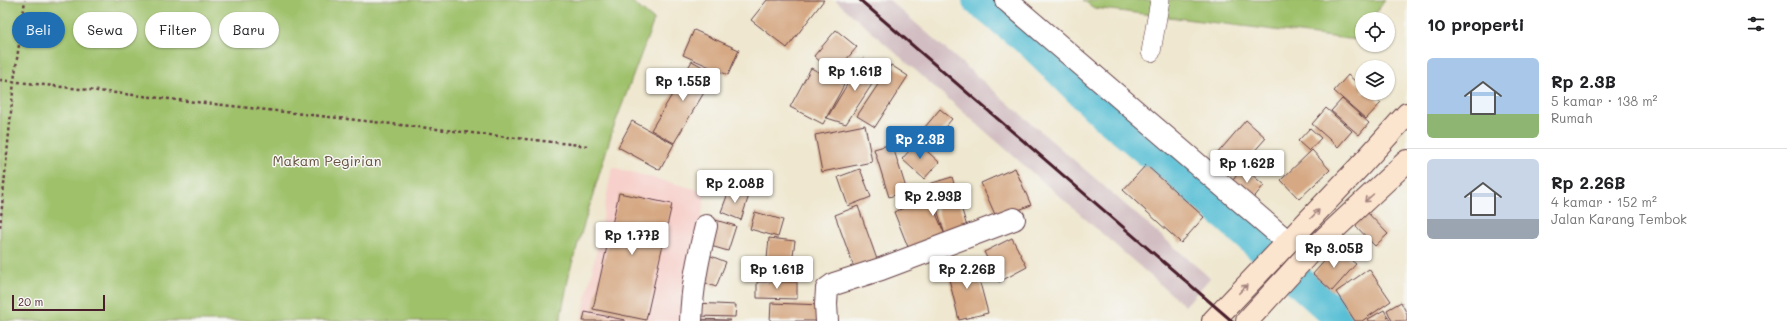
<!DOCTYPE html>
<html lang="id">
<meta charset="utf-8">
<style>
body{margin:0;font-family:Mali,sans-serif;background:#f6f6f6;color:#202124;height:100vh;display:flex;flex-direction:column;font-size:15px;white-space:nowrap}
*{box-sizing:border-box;margin:0}
p{font-size:13px;color:#757577}
.icon{flex:none;width:22px;height:22px;fill:none;stroke:currentColor;stroke-width:2;stroke-linecap:round;stroke-linejoin:round}
.map{position:relative;flex:1;overflow:hidden}
.details{display:flex;flex-direction:column;background:#fff;width:380px}
.details>*{flex:none}
.banner{position:absolute;left:12px;top:12px;width:380px;height:36px;display:flex;gap:8px}
.buttons{position:absolute;left:1355px;top:12px;display:grid;gap:8px}
.buttons a{display:grid;place-items:center;width:40px;height:40px;border-radius:50%;background:#fff;box-shadow:0 1px 3px #0004;font-size:20px}
.scale{position:absolute;left:12px;bottom:10px;width:93px;box-sizing:border-box;padding-left:4px;border:2px solid #4a1f2b;border-top:0;font-size:11px;line-height:14px;white-space:nowrap;color:#4a1f2b;-webkit-text-stroke:3px #f6f6f2;paint-order:stroke}
.price{position:absolute;translate:-50% -34px;padding:0 9px;border-radius:4px;background:#fff;color:#222;font-size:13px;line-height:26px;filter:drop-shadow(0 1px 2px #0008)}
.price::after{content:'';position:absolute;left:50%;top:24px;width:12px;height:9px;margin-left:-6px;background:inherit;clip-path:polygon(0 0,100% 0,50% 100%)}
.price.selected{background:#1f6fb2;color:#fff}
ul{padding:0;list-style:none}
li{display:flex;align-items:center;gap:12px;height:100px;padding:0 20px}
li+li{border-top:1px solid #e0e0e0}
li span{display:grid;place-items:center;flex:none;width:112px;height:80px;border-radius:6px;color:#555}
li>.icon{margin-inline-start:auto}
span .icon{width:48px;height:48px;fill:#fffc;stroke-width:1}
li b{font-size:17px}
h2{display:flex;justify-content:space-between;align-items:center;height:48px;padding:0 20px;font-size:17px}
.tag{padding:0 14px;border-radius:18px;background:#fff;box-shadow:0 1px 3px #0004;font-size:14px;line-height:36px}
.tag.selected{background:#1f6fb2;color:#fff}
main{display:flex;flex:1;min-height:0}
.map>svg:first-child{display:block}
.built{fill:#f7d0cb}
.industrial{fill:#d2bec2}
.green{fill:#9fc16a;stroke:#74704a}
.lines{fill:none;stroke-linecap:round;stroke-linejoin:round}
.canal{stroke:#58bfd5;stroke-width:32}
.building{fill:#d6a883}
.service-casing{stroke:#633d44;stroke-width:20}
.minor-casing{stroke:#633d44;stroke-width:24}
.secondary-casing{stroke:#633d44;stroke-width:24}
.path{stroke:#633d44;stroke-width:2.5;stroke-dasharray:3 3;stroke-linecap:butt}
.service{stroke:#fff;stroke-width:19}
.minor{stroke:#fff;stroke-width:22}
.secondary{stroke:#fce5cf;stroke-width:22}
.rail{stroke:#4a1f2b;stroke-width:3}
.oneway{stroke:#a3827d}
.labels{text-anchor:middle;dominant-baseline:central;stroke-width:3;stroke-linejoin:round;paint-order:stroke}
.park-label{font-size:14px;fill:#64503e;stroke:#f6f6f2}
</style>
<main>
<div class="map">
<svg width="1407" height="321" viewBox="0 0 1407 321">
<rect width="100%" height="100%" fill="#f6f6f2"/>
<filter id="ink" filterUnits="userSpaceOnUse"><feTurbulence type="fractalNoise" baseFrequency=".025" numOctaves="2"/><feDisplacementMap in="SourceGraphic" scale="8" xChannelSelector="R" yChannelSelector="G"/><feConvolveMatrix kernelMatrix="1 2 1 2 8 2 1 2 1" color-interpolation-filters="sRGB"/></filter>
<filter id="wash" filterUnits="userSpaceOnUse"><feTurbulence type="fractalNoise" baseFrequency=".012" numOctaves="4" result="noise"/><feDisplacementMap in="SourceGraphic" scale="16" xChannelSelector="R" yChannelSelector="G"/><feGaussianBlur stdDeviation="0.9" result="paint"/><feColorMatrix in="noise" values="0 0 0 0 0 0 0 0 0 0 0 0 0 0 0 0 0 1.4 0 .05"/><feComposite in="paint" operator="in"/></filter>
<g filter="url(#wash)">
<rect width="100%" height="100%" fill="#efe7cf"/>
<!-- built -->
<path class="built" d="M612,167L706,192L683,321H581L597,248Z"/>
<!-- industrial -->
<path class="industrial" d="M835,0H889L1210,278L1185,306Z"/>
<!-- green -->
<g class="green">
<path d="M0,0H630L654,20L613,129L570,270L560,321H0Z"/>
<path d="M1083,0H1385L1372,19H1362V34L1357,40L1094,8Z"/>
</g>
<g class="lines">
<!-- canal -->
<path class="canal" d="M978,0L1033,44L1105,115L1228,217L1343,321"/>
</g>
<g id="blocks">
<!-- building -->
<g class="building">
<path d="M767,0H824L787,48L751,20Z"/>
<path d="M694,30L739,50L728,75L683,55Z"/>
<path d="M836,30L857,47L834,74L814,56Z"/>
<path d="M863,58L882,69L846,124L827,118Z"/>
<path d="M692,61L715,74L674,143L651,130Z"/>
<path d="M891,65L908,76L875,127L857,116Z"/>
<path d="M811,68L844,85L823,124L790,107Z"/>
<path d="M1348,75L1362,87V93H1369L1381,103L1366,119L1334,91Z"/>
<path d="M1342,99L1369,123L1359,135L1331,111Z"/>
<path d="M1326,108L1352,131L1338,147L1312,124Z"/>
<path d="M940,109L952,119L927,149L915,139Z"/>
<path d="M1246,120L1266,138L1236,172L1216,155Z"/>
<path d="M632,121L674,144L660,170L618,147Z"/>
<path d="M865,125L872,162L822,172L815,135Z"/>
<path d="M1310,128L1321,138L1309,151L1298,141Z"/>
<path d="M917,142L939,162L924,179L902,159Z"/>
<path d="M892,144L907,191L889,197L874,149Z"/>
<path d="M1312,150L1330,170L1299,199L1281,180Z"/>
<path d="M1146,165L1204,217L1181,243L1123,190Z"/>
<path d="M1243,167L1264,185L1251,201L1230,184Z"/>
<path d="M1015,168L1031,205L997,219L981,183Z"/>
<path d="M860,169L871,197L848,206L838,177Z"/>
<path d="M952,177L968,230L910,252L894,212L929,197L945,235L929,184Z"/>
<path d="M730,188L749,195L741,220L721,212Z"/>
<path d="M619,193L672,204L646,320L593,309Z"/>
<path d="M858,206L879,265L856,273L835,215Z"/>
<path d="M1366,211L1388,234L1375,246L1353,223Z"/>
<path d="M755,212L783,220L778,237L750,229Z"/>
<path d="M712,219L736,226L728,251L704,244Z"/>
<path d="M769,238L795,241L792,262L767,259Z"/>
<path d="M1012,238L1027,267L999,282L984,252Z"/>
<path d="M1336,248L1356,264L1332,291L1313,274Z"/>
<path d="M706,254L726,262L716,287L697,280Z"/>
<path d="M974,260L988,313L959,320L946,267Z"/>
<path d="M1369,269L1391,301L1362,321H1355L1336,292Z"/>
<path d="M757,282H797V299L757,298Z"/>
<path d="M1401,302L1407,314V321H1392L1387,310Z"/>
<path d="M696,303L736,305L735,317L695,316Z"/>
<path d="M771,303L822,305L821,321H770Z"/>
<path d="M1384,310L1390,321H1369L1368,319Z"/>
<path d="M585,312L625,320V321H583Z"/>
<path d="M694,319L730,320V321H694Z"/>
</g>
</g>
</g>
<g filter="url(#ink)">
<use href="#blocks" fill-opacity="0" stroke="#633d44" stroke-width="1"/>
<g class="lines">
<defs>
<path id="service" d="M1151,52L1160,0"/>
<g id="minor">
<path d="M1006,0L1288,242"/>
<path d="M691,321C692,287 698,259 706,226"/>
<path d="M827,321L826,304L827,289L834,284L881,269L1014,219"/>
</g>
<g id="secondary">
<path d="M1213,321L1362,164L1407,114"/>
<path d="M1247,321L1310,252L1407,161"/>
</g>
</defs>
<!-- service casing -->
<use href="#service" class="service-casing"/>
<!-- minor casing -->
<use href="#minor" class="minor-casing"/>
<!-- secondary casing -->
<use href="#secondary" class="secondary-casing"/>
<!-- path -->
<g class="path">
<path d="M0,80L588,146"/>
<path d="M0,227L14,81L25,0"/>
</g>
<!-- service -->
<use href="#service" class="service"/>
<!-- minor -->
<use href="#minor" class="minor"/>
<!-- secondary -->
<use href="#secondary" class="secondary"/>
<!-- rail -->
<path class="rail" d="M860,0L1232,321"/>
</g>
<!-- one-way arrows -->
<defs><path id="oneway-shaft" d="M-6 0H5M1.5-3L5.5 0L1.5 3" fill="none" stroke-width="1.6" stroke-linecap="round" stroke-linejoin="round"/></defs>
<g class="oneway">
<use href="#oneway-shaft" transform="translate(1369 198) rotate(138)"/>
<use href="#oneway-shaft" transform="translate(1315 214) rotate(-46)"/>
<use href="#oneway-shaft" transform="translate(1243 289) rotate(-46)"/>
</g>
</g>
<g class="labels">
<!-- park labels -->
<g class="park-label">
<text x="327" y="160">Makam Pegirian</text>
</g>
</g>
</svg>
<div class="buttons">
<a><svg class="icon" aria-label="locate" viewBox="0 0 24 24"><circle cx="12" cy="12" r="6"/><path d="M12 2v4M12 18v4M2 12h4M18 12h4"/></svg></a>
<a><svg class="icon" aria-label="layers" viewBox="0 0 24 24"><path d="M12 4l9 5-9 5-9-5zM3 14l9 5 9-5"/></svg></a>
</div>
<div class="scale">20 m</div>
<b class="price" style="left:855px;top:92px">Rp 1.61B</b>
<b class="price" style="left:683px;top:102px">Rp 1.55B</b>
<b class="price selected" style="left:920px;top:160px">Rp 2.3B</b>
<b class="price" style="left:1247px;top:184px">Rp 1.62B</b>
<b class="price" style="left:735px;top:204px">Rp 2.08B</b>
<b class="price" style="left:933px;top:217px">Rp 2.93B</b>
<b class="price" style="left:632px;top:256px">Rp 1.77B</b>
<b class="price" style="left:1334px;top:269px">Rp 3.05B</b>
<b class="price" style="left:777px;top:290px">Rp 1.61B</b>
<b class="price" style="left:967px;top:290px">Rp 2.26B</b>
<div class="banner">
<a class="tag selected">Beli</a>
<a class="tag">Sewa</a>
<a class="tag">Filter</a>
<a class="tag">Baru</a>
</div>
</div>
<section class="details">
<h2>10 properti<svg class="icon" aria-label="filters" viewBox="0 0 24 24"><path d="M4 7h16M4 17h16"/><circle cx="9" cy="7" r="2"/><circle cx="15" cy="17" r="2"/></svg></h2>
<ul>
<li><span style="background:linear-gradient(#a9c7e8 70%,#8fb573 0)"><svg class="icon" aria-label="home" viewBox="0 0 24 24"><path d="M3 11l9-7 9 7M6 9v11h12V9"/></svg></span><div><b>Rp 2.3B</b><p>5 kamar · 138 m²</p><p>Rumah</p></div></li>
<li><span style="background:linear-gradient(#c9d6e8 75%,#9aa5b1 0)"><svg class="icon" aria-label="home" viewBox="0 0 24 24"><path d="M3 11l9-7 9 7M6 9v11h12V9"/></svg></span><div><b>Rp 2.26B</b><p>4 kamar · 152 m²</p><p>Jalan Karang Tembok</p></div></li>
</ul>
</section>
</main>
